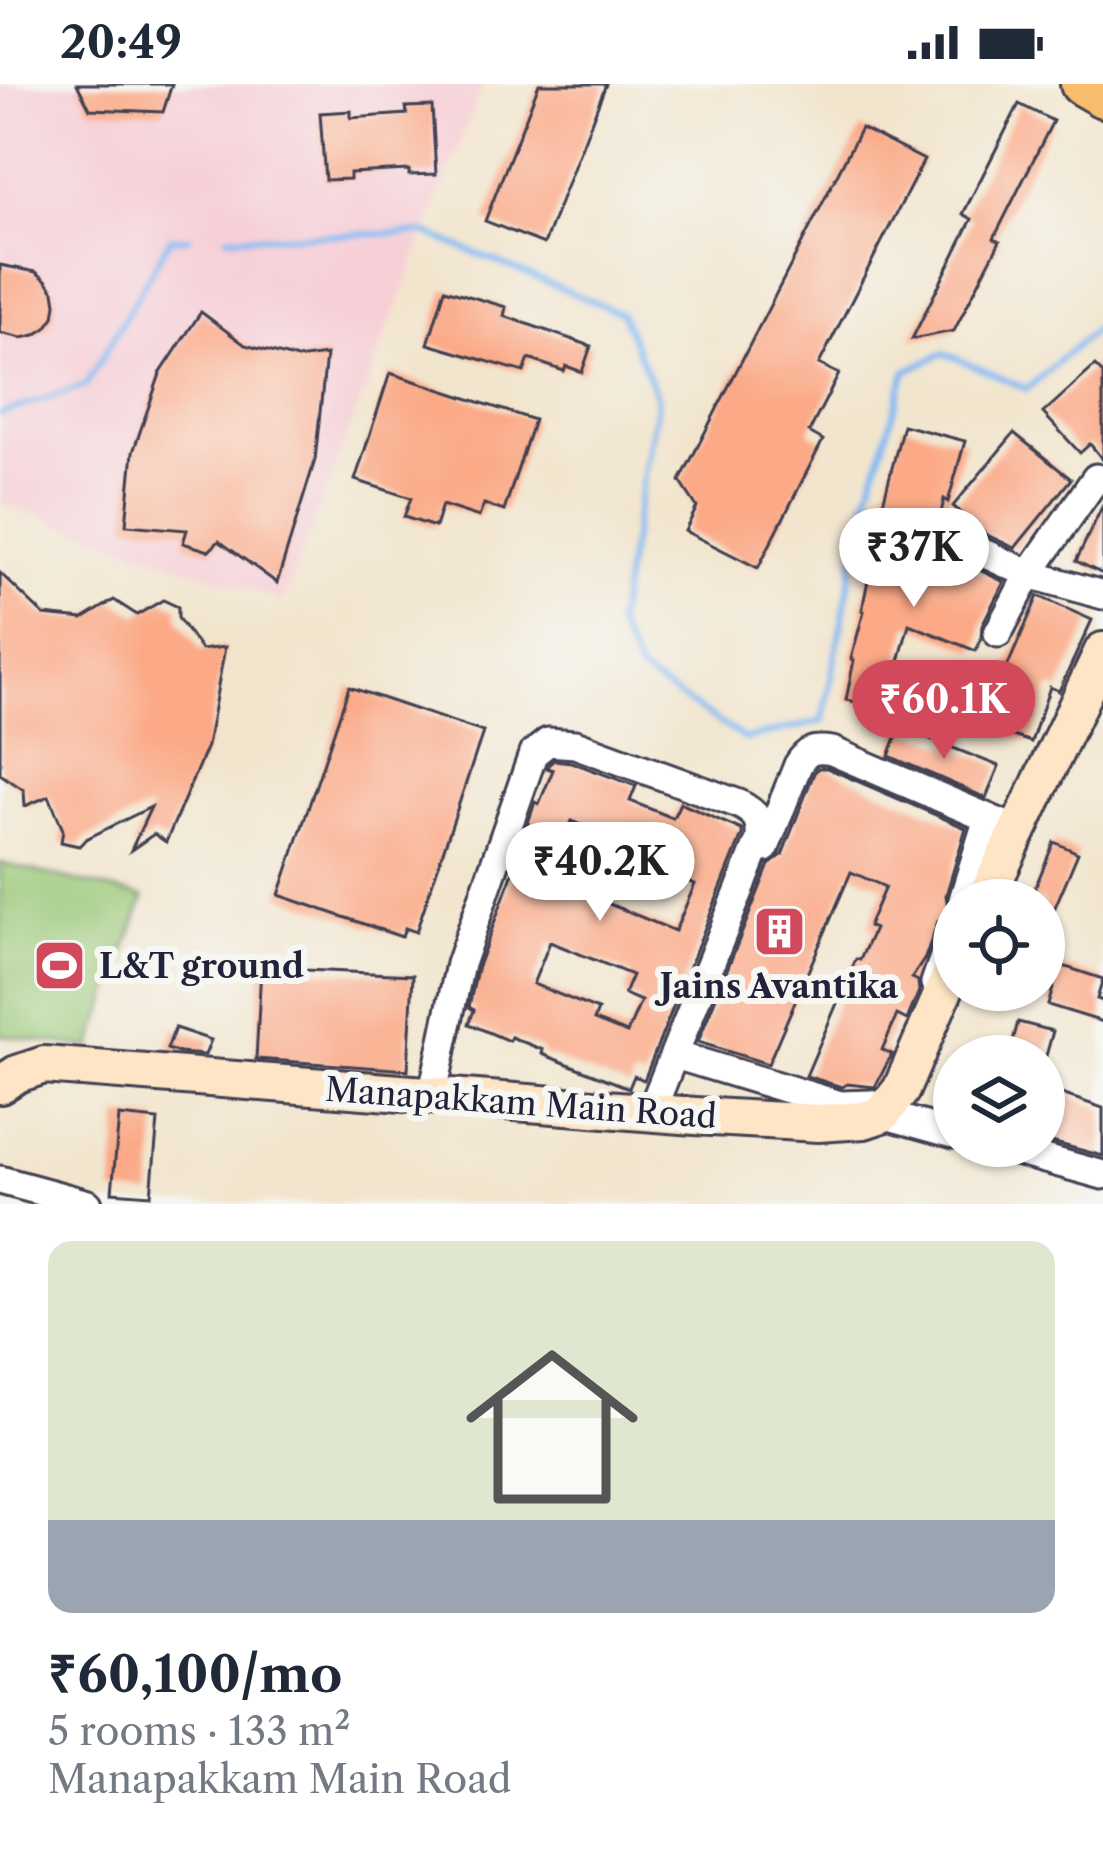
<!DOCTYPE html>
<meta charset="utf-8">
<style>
body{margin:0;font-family:"Libre Caslon Text",serif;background:#f2f2f3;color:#1f2937;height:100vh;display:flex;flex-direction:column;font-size:45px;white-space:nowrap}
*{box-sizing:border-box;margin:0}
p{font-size:39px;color:#747a83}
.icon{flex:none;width:66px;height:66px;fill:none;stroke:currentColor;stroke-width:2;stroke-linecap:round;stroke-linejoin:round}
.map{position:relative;height:1120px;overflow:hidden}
.side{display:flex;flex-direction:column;background:#fff;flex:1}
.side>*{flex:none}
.fabs{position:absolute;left:933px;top:795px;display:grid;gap:24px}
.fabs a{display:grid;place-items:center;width:132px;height:132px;border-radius:50%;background:#fff;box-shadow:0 3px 9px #0004;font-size:60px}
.price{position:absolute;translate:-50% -102px;padding:0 27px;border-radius:42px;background:#fff;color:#222;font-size:39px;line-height:78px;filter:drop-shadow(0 3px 6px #0008)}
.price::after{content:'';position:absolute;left:50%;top:72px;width:36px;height:27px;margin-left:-18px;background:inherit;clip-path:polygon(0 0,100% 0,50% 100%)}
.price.current{background:#d1495b;color:#fff}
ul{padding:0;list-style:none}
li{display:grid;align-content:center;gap:24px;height:636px;padding:0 48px}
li+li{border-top:3px solid #e0e1e3}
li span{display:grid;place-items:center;height:372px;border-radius:24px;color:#555}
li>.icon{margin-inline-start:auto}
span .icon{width:216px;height:216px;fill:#fffc;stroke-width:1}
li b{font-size:51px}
.status{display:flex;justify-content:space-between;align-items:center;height:84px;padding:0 60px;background:#fff;direction:ltr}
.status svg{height:33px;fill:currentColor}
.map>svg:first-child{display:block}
.built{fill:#f6cfd7}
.pitch{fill:#9ac877;stroke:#5e7559;stroke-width:3}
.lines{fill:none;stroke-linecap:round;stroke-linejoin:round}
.stream{stroke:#82b9f2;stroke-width:6}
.building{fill:#fba986;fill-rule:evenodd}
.street-casing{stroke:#413f51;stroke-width:33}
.secondary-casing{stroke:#413f51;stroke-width:42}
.primary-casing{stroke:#413f51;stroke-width:48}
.street{stroke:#fff;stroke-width:27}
.secondary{stroke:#fde5c5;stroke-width:36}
.primary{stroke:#f9be6d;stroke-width:42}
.labels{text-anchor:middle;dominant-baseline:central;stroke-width:12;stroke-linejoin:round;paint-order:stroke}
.poi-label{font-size:33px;font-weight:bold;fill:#22223b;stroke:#f6f6f2;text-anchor:start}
.street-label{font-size:33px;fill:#22223b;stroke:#f6f6f2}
</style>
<div class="status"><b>20:49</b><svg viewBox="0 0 49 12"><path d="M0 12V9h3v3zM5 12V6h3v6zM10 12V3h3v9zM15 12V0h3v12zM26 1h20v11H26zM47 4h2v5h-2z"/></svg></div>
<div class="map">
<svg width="1103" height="1120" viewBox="0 0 1103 1120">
<rect width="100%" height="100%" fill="#f6f6f2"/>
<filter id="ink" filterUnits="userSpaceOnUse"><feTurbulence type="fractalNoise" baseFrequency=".00833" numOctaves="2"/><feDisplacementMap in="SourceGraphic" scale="24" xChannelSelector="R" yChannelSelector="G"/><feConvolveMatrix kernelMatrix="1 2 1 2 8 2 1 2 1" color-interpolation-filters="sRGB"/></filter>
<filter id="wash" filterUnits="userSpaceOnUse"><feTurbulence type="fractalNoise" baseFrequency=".004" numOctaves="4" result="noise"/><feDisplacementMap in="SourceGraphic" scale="48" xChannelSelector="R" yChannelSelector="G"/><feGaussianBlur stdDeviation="2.7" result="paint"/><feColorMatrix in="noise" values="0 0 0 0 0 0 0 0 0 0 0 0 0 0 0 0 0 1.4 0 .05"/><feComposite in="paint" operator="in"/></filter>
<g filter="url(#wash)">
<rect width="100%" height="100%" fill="#f2e5ce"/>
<!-- built -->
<path class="built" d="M0,0H483L283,517L0,419Z"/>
<!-- pitch -->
<path class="pitch" d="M0,779L144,813L91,964L0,951Z"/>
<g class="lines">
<!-- stream -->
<g class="stream">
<path d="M227,153L426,149L621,229L658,315L616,541L640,588L745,655L823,637L862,432L906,287L944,269L1027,305L1103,238"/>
<path d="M0,330L86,301L170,155L189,154"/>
</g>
</g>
<g id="blocks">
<!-- building -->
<g class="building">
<path d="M77,0H172L163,28L90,25Z"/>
<path d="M539,0H606L544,160L485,137Z"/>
<path d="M1019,20L1053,37L994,154L1000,157L954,247L912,255L972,135L963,130Z"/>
<path d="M432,22L436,90L409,91V86L350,89V95L325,96L320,29L351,27V34L407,30L406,23Z"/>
<path d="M861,44L924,76L819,280L839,290L809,348L823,356L758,484L685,447L697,423L680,397Z"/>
<path d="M0,181L36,188L46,196L54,207L56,220L54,233L46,244L35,251L22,254L0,249Z"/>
<path d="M445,205L506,223L504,232L591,262L582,288L566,282L564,287L529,275L524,288L428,260Z"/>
<path d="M201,228L245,261L297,275L326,271L315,376L277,499L219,457L209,467L183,459L187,446L126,441L133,368L160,290Z"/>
<path d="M1095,282L1103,290V376L1090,360L1080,369L1043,329Z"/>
<path d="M390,289L534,336L504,427L484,420L479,433L442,421L435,443L404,433L411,414L355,396Z"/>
<path d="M903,341L965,357L948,418L944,415L940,434L882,423Z"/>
<path d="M1014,349L1071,395L1015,464L985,450L953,422Z"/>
<path d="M1103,421V490L1076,477Z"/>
<path d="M879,442L931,463L1004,498L982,541L981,554L976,567L909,540L895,592L902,594L898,614L886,610L882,623L846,616L854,576L851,575L864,527L862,526Z"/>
<path d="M0,489L44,531L83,535L114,516L137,531L163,516L178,523V534L201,566L225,563L207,662L166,758L154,750L131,766L151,723L86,755L79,762L61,758L63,746L49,712L25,722L24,706L0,690Z"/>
<path d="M1038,512L1092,536L1059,607L1050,603L1031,658L953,632L969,584L1002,595Z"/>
<path d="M349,603L483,648L416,848L405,844L402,853L279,811Z"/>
<path d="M900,643L999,682L986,714L889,672Z"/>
<path d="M554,676L571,678L636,702L630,717L673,734L680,719L742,746V751L644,996L634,992L629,1004L542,970L543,966L511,953L509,957L469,940L474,926L469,923L477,885L523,761L521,760L535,718L539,720L553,686L547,684L548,681ZM572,737L612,753L607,764L695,800L675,847L548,795ZM550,858L632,891L624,910L641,917L627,949L594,936L598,926L533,900Z"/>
<path d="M827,684L966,744L946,811L948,825L938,837L925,874L912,894L918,897L919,907L907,936L897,931L882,966L892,970L875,1003L847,1000L842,1003L806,992L856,875L860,876L874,845L868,842L885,803L851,788L768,980L698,958L769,781L782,771L814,689L818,684Z"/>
<path d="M1054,758L1078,769L1044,849V816H1030Z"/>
<path d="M1060,881L1103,895L1097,915L1103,917V938L1048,921Z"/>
<path d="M261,884L413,891L408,986L256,975Z"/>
<path d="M1018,938L1053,947L1046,972H1009Z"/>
<path d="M175,944L211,956L205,971L179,969L167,965Z"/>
<path d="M949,984L954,985V1031L937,1027Z"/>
<path d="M1044,1004L1103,1024V1072L1044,1056Z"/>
<path d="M119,1032L158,1036L151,1111L112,1108Z"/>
</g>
</g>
</g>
<g filter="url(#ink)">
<use href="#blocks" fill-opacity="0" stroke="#413f51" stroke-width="3"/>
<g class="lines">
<defs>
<g id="street">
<path d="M944,451L1029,490L1103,511"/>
<path d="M998,549L1029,490L1096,394"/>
<path d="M765,764L798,681C807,666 814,664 832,667L1016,746"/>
<path d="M963,816L988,734"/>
<path d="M935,899L954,844"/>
<path d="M685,974L840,1021L871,1020"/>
<path d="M432,1013L460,880L533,670L548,658L575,660L739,720C756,729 761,735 760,755L651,1028"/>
<path d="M882,1030L954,1050"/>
<path d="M998,1062L1103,1091"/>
<path d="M0,1096L88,1120"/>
</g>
<g id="secondary">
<path d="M985,816L1103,567"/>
<path d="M0,1001L17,990L44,981L695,1032L818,1039L864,1036L882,1030L901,1006L954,883"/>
</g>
<path id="primary" d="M1082,0L1103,12"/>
</defs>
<!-- street casing -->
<use href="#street" class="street-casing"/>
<!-- secondary casing -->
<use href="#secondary" class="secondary-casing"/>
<!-- primary casing -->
<use href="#primary" class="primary-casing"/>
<!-- street -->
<use href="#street" class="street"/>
<!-- secondary -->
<use href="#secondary" class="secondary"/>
<!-- primary -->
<use href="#primary" class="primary"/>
</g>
</g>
<!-- icons -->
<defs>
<symbol id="building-square" viewBox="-11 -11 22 22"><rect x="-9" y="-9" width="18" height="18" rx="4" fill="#d1495b" stroke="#f6f6f2"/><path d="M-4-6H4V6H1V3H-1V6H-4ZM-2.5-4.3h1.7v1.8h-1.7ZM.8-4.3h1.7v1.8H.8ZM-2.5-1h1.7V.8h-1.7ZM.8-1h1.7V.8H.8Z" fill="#fff"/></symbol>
<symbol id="stadium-square" viewBox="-11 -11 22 22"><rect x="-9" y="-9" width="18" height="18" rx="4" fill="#d1495b" stroke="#f6f6f2"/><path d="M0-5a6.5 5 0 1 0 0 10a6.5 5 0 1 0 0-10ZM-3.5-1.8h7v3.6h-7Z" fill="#fff"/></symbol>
</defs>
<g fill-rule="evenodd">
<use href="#building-square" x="750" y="818" width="59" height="59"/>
<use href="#stadium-square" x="30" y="852" width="59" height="59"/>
</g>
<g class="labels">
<!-- poi labels -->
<g class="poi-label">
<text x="99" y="882">L&amp;T ground</text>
<text x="779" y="902" text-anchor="middle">Jains Avantika</text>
</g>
<!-- street labels -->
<g class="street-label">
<text transform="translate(521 1019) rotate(4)">Manapakkam Main Road</text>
</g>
</g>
</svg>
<div class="fabs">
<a><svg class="icon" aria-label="locate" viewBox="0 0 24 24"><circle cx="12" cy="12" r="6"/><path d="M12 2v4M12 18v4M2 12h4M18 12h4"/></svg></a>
<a><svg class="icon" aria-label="layers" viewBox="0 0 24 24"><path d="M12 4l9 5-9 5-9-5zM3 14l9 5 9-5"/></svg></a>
</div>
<b class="price" style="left:914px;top:526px">₹37K</b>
<b class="price current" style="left:944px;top:678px">₹60.1K</b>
<b class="price" style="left:600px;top:840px">₹40.2K</b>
</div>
<section class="side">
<ul>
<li><span style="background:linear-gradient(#dfe7d0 75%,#9aa5b1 0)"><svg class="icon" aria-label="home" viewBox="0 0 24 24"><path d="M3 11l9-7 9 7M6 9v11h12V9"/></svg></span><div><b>₹60,100/mo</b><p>5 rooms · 133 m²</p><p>Manapakkam Main Road</p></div></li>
</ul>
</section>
